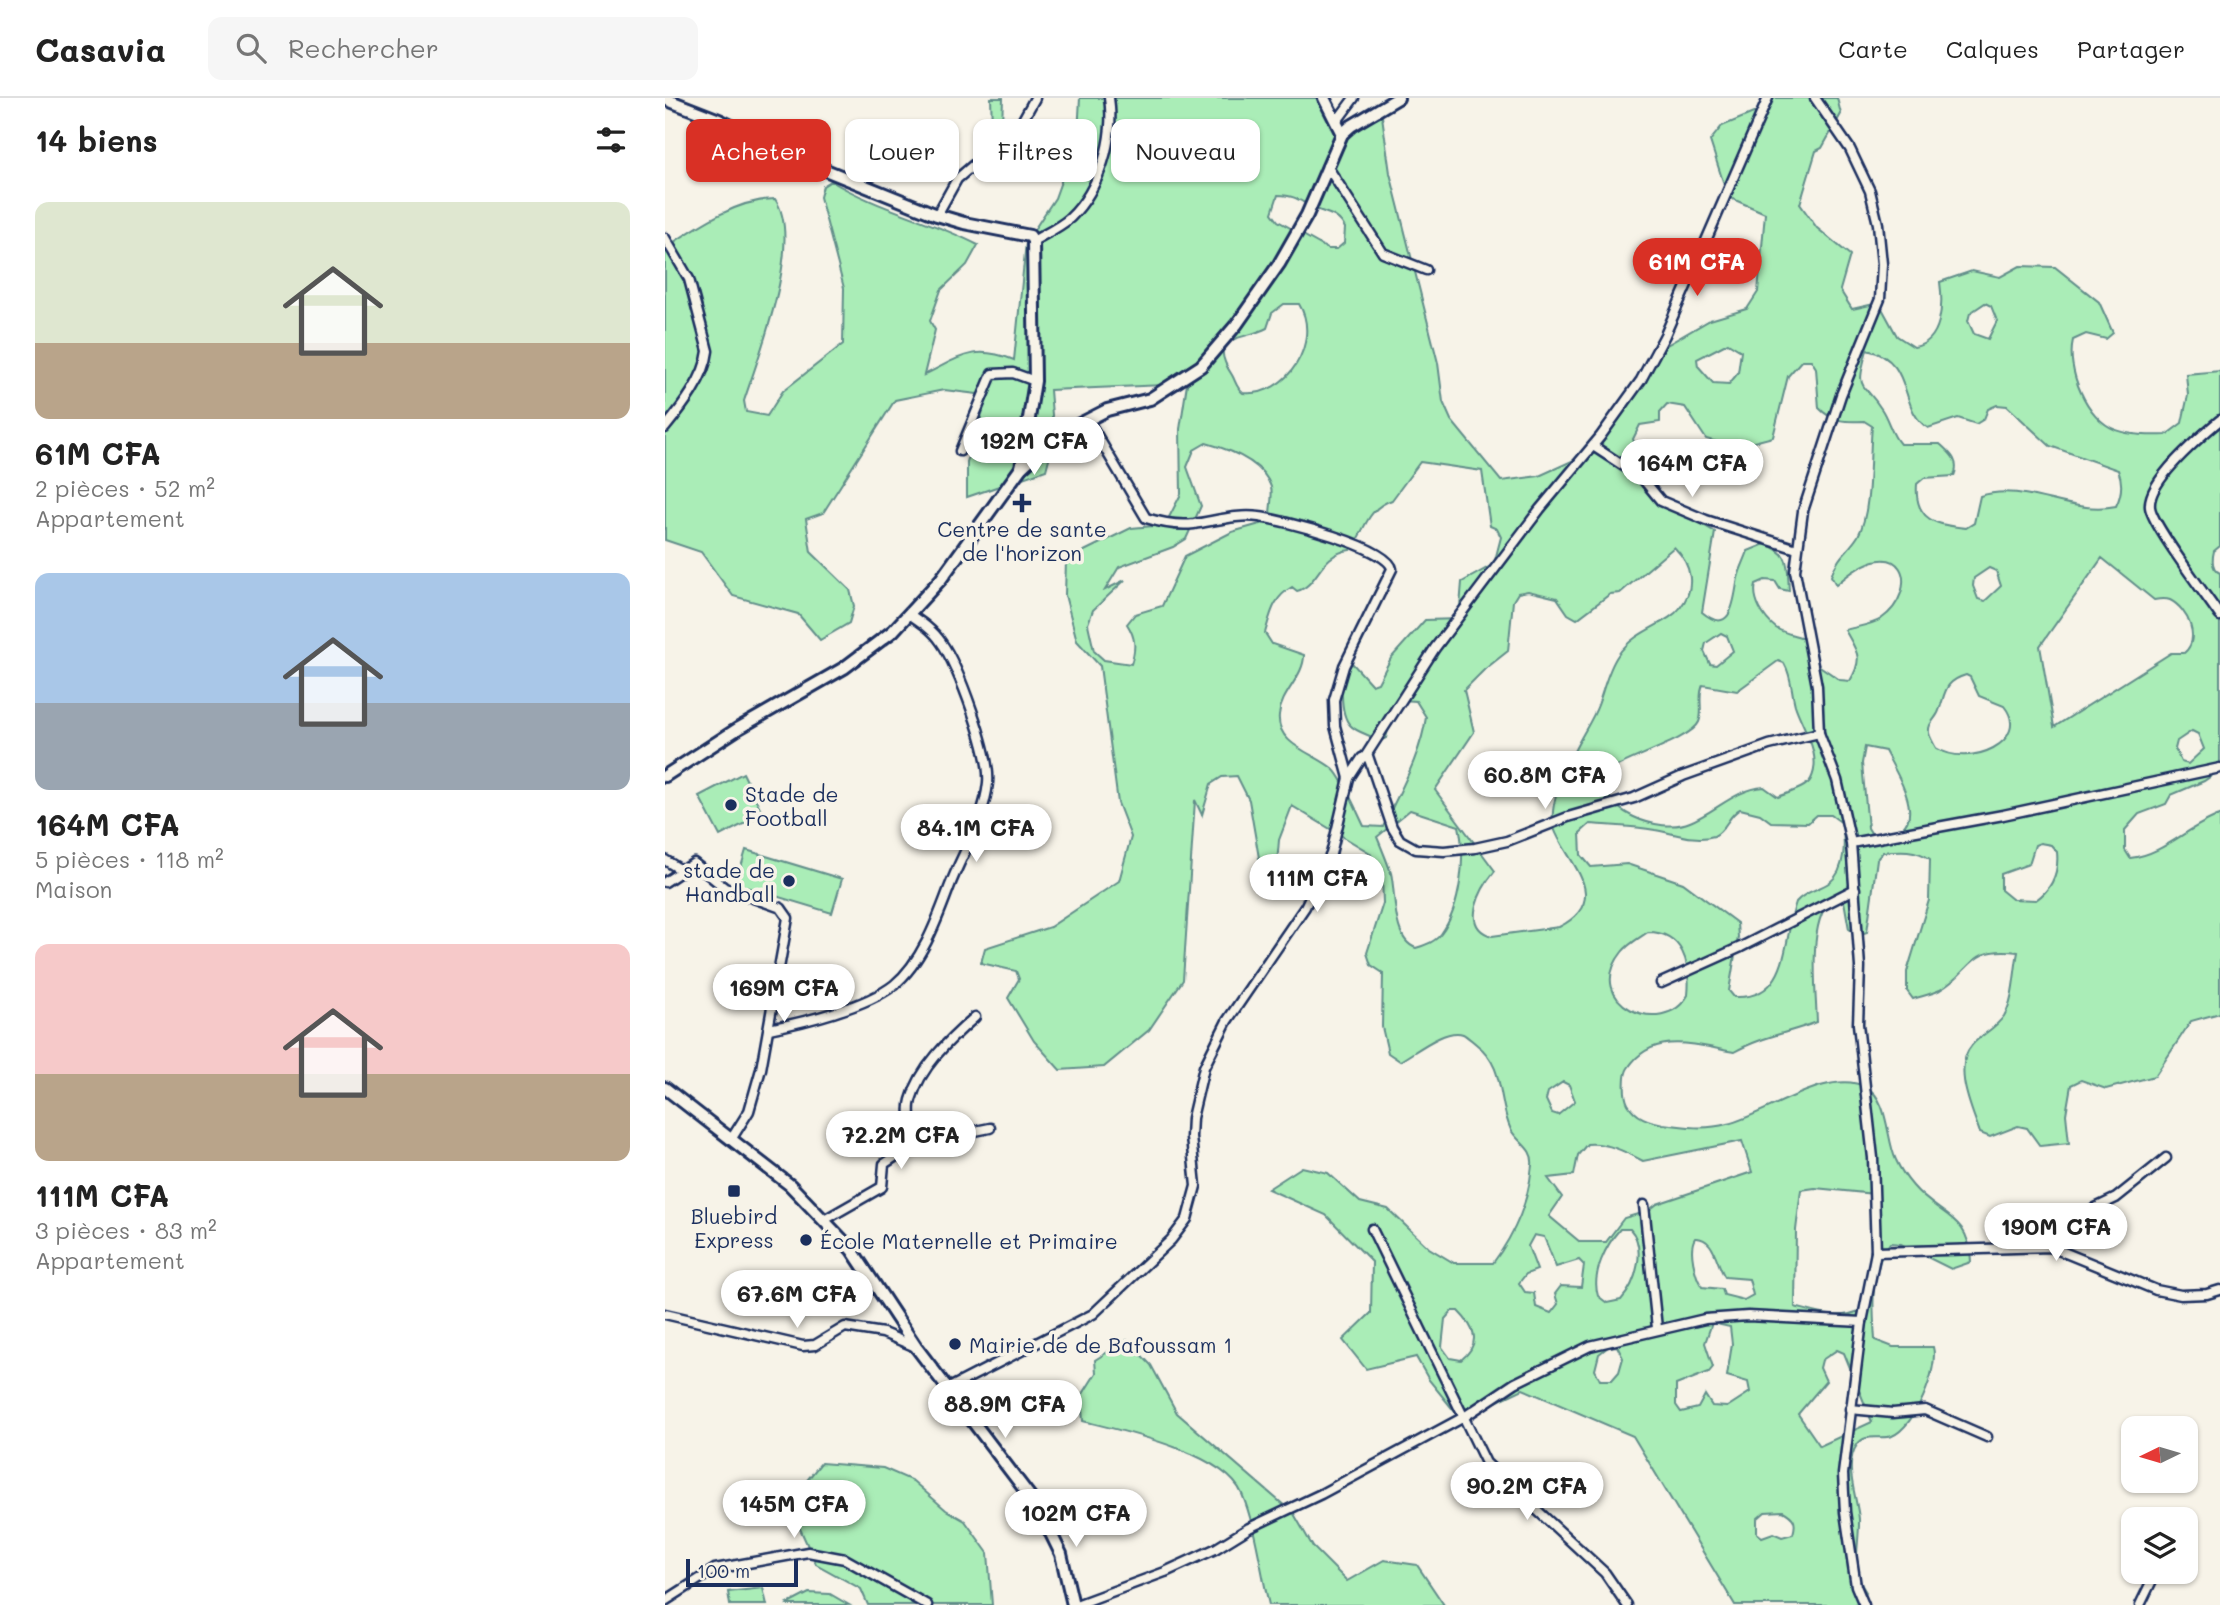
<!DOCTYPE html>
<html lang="fr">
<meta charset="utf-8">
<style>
body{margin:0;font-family:Mali,sans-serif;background:#f6f6f6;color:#222;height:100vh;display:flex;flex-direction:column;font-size:26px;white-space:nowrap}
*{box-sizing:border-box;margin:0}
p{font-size:23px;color:#767676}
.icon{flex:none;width:38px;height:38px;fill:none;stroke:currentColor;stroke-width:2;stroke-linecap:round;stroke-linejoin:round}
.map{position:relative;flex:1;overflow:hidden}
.details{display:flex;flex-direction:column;background:#fff;width:665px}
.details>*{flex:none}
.guide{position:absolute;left:21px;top:21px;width:665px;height:63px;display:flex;gap:14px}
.needle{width:46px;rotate:265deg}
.fabs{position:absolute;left:1456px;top:1318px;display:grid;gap:14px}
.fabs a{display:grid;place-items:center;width:77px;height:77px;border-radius:14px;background:#fff;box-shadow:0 2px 5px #0004;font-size:35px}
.scale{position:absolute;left:21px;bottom:18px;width:112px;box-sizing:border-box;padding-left:7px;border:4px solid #1b2f5e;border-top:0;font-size:19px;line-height:24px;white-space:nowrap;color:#1b2f5e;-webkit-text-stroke:5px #f7f3e8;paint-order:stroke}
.price{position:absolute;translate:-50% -60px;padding:0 16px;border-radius:24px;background:#fff;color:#222;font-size:23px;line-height:46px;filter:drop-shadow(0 2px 4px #0008)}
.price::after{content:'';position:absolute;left:50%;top:42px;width:21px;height:16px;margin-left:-10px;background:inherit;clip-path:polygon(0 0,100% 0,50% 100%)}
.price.active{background:#d93025;color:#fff}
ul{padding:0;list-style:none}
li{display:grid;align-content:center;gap:14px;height:371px;padding:0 35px}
li span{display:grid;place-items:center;height:217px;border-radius:14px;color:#555}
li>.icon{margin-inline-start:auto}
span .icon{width:126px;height:126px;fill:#fffc;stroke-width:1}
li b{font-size:30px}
h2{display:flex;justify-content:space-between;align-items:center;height:84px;padding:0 35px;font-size:30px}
.tag{padding:0 24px;border-radius:14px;background:#fff;box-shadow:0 2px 5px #0004;font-size:24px;line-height:63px}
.tag.active{background:#d93025;color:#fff}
header{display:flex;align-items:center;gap:42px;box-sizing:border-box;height:98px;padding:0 35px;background:#fff;border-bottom:2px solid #e0e0e0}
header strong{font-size:33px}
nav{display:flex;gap:38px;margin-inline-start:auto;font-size:24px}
.search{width:490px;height:63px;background:#f6f6f6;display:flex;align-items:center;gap:18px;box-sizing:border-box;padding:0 24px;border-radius:14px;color:#767676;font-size:26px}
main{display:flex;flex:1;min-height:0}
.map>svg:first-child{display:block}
.green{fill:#aaedb7;stroke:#628e8a;stroke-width:2;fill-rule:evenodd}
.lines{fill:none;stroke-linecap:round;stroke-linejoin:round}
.street-casing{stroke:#1b2f5e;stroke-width:13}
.secondary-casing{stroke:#1b2f5e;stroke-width:16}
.street{stroke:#f7f3e8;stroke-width:8}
.secondary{stroke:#f7f3e8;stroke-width:10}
.poi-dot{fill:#1b2f5e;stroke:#f7f3e8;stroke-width:2.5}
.labels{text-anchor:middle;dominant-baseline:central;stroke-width:7;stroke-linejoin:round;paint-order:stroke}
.poi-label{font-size:21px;fill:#1b2f5e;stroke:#f7f3e8;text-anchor:start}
</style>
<header>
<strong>Casavia</strong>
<div class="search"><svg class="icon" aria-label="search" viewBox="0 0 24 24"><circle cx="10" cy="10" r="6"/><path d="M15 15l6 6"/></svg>Rechercher</div>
<nav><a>Carte</a><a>Calques</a><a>Partager</a></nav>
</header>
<main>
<section class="details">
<h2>14 biens<svg class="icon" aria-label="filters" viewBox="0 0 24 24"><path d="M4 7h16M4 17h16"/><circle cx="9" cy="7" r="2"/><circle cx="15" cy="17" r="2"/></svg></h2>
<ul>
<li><span style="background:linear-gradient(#dfe7d0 65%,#b9a48a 0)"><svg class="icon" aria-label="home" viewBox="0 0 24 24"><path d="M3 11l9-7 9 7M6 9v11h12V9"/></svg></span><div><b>61M CFA</b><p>2 pièces · 52 m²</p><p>Appartement</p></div></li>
<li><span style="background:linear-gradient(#a9c7e8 60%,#9aa5b1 0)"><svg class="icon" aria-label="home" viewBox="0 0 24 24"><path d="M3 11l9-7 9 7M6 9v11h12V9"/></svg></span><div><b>164M CFA</b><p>5 pièces · 118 m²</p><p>Maison</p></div></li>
<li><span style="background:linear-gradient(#f6c9c9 60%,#b9a48a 0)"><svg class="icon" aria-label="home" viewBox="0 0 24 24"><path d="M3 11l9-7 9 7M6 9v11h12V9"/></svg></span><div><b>111M CFA</b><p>3 pièces · 83 m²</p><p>Appartement</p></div></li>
</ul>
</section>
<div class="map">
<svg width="1555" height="1507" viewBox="0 0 1555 1507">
<rect width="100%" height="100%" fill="#f7f3e8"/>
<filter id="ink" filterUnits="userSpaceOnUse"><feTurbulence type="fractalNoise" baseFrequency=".0143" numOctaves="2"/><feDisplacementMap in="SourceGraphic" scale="14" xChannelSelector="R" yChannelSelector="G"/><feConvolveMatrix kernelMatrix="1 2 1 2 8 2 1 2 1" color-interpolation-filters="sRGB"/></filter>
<g filter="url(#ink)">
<!-- green -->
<g class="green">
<path d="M326,0H338L337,27H327Z"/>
<path d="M415,0H653L685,33L717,18L725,75L773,265L778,304L786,322L836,383L874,378L929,353L995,251L1045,222L1082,211L1093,194L1100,115L1063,99L1045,43L1057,28L1091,14L1099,0H1172L1176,16L1157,50L1151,53L1135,106L1152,130L1185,157L1175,192L1187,211L1214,205L1232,238L1249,249C1278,244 1278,206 1275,184L1307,173L1335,179L1355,168L1390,169L1434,204L1448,235L1441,241L1421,236L1408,242C1401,271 1421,321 1451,332C1464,337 1486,338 1501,337L1517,325L1523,297L1521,276L1555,273V448L1549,453C1547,461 1546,471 1555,475V672L1539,683L1506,697L1501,706L1474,716L1460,732V752L1465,760C1498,757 1523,728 1555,717V915L1526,923L1490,978L1441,991L1416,982L1406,987L1401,1016L1404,1045L1375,1048L1362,1030L1353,1028L1325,1039L1315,1035C1307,1011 1287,970 1307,947C1317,936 1330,931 1339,918C1349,902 1349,873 1353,854C1303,847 1307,874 1275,892C1267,896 1257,898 1248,901L1242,893V874L1264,802L1265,761C1251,751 1235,752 1218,754L1212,761L1202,834L1193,837L1184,831L1179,803L1170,800C1141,815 1151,894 1152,924C1124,935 1095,939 1069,954C1031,947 988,932 963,970C958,977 959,999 963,1006C971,1020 984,1023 998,1026C1019,1029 1041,1032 1062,1026C1101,1017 1163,969 1201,989C1224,1001 1221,1042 1231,1062C1235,1071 1242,1081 1248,1088C1274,1119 1305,1116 1306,1164L1286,1171L1236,1146L1225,1145C1204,1171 1208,1210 1210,1242L1228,1249H1268C1274,1271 1250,1329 1227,1338C1215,1342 1200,1334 1192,1347C1178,1367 1192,1398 1194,1421C1195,1445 1185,1473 1201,1494L1191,1507H1070L968,1338L858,1291L818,1310L799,1325L764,1282L751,1259L701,1271L678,1242L706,1215L707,1164L661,1117L603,1091L637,1069L663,1075L695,1104L723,1111L764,1150L789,1165H828C849,1137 864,1103 867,1067C869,1050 853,1045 846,1032C832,1002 841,969 811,946C807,943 802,938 798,936C780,930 751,954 735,963L723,955L717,929L718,875L706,867L702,855L718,805L717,779L705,755L627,708L614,742L610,790L598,783L584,702L572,678L557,679L546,686L537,717L530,702L518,882L484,932L439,969L395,972L369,943L343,900L354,881L351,873L316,865L320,850L385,829L454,783L466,739L453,705L435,568L412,543L400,497L401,462L466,430L500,427L516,396L515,331L522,286L385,292L389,342L381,372L302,399V364L318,313L312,296L279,292L230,302L158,415L141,421L146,454L185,492L189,508L184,525L155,542L133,516L68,498L36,454L0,442V150C33,128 70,102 110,101C139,143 94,257 79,303L81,314L102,318L118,293L178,246L179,190L155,99L158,88L166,83C213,111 265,122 313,147L302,167L276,192L265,223L270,232L259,277C296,259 308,246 349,262L361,144L390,100L413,36ZM613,97C632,98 633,102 649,110C663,117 672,115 680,130L679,145L672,151H663L613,123L607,115ZM1320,205L1326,208L1332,223L1323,241L1309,236L1303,223L1305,215ZM619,206H634C657,243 622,300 578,295C571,289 571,284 567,277C540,236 578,243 602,230L607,215ZM1063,245L1076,253L1073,275L1064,286L1048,285L1033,268L1032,261ZM1202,252C1251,263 1232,311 1263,330L1293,320L1311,326L1319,321L1323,311L1332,307L1342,308L1385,348L1453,372C1458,384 1457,396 1451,408C1405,418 1361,383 1315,398L1309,425L1301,430C1272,427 1249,423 1252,386L1259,380L1289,378C1295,363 1286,356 1275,346H1235C1226,336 1224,323 1217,312C1197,281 1190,294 1202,252ZM1137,262H1146L1151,270L1154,310C1167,324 1181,324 1199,323L1207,328C1204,358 1207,413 1193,438C1183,454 1174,456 1166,478L1171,487C1240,425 1257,493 1216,521C1207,527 1190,529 1180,532C1192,554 1199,559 1185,583L1175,582L1143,560L1138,540C1130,537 1118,535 1111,530C1098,520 1087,501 1091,486L1100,482L1110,483L1115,491L1124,493C1122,468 1127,456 1100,446L1083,453C1080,462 1075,471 1073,480C1069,499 1068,540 1037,514L1050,434L1028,421L992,406L968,341L975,327L995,324V314L1002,306L1020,309L1041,341L1070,349L1108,339L1123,278ZM541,345C563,351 598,364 606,389C608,397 605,409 605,418L595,426L567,434L520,458L497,508L470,516L462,526C471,540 471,550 466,566L439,562L429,553L423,526L428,512L460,482L440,492L454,469L508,449L521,441L536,408L522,369L529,352ZM755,364L817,373L825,428L832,431L836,439L829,466L797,484L794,521L760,522L726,560L713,585L707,587L688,566L681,567C676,581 674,615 685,627C692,635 706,637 715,643L721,640L728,613L737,602L751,603L761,619C756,657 734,694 718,729L699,728C692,714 678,680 668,671C649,655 611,647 614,617C616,594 639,579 639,557L607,546L600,535C606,515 608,500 627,489L632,493C654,487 654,456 685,452C700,435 700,411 727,402ZM1009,449C1026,466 1032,489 1015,510C1002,527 971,531 953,557C943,571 939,591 933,607C929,618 922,629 916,640C904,662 882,705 889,730C900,763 950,800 894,829L827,838C794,829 816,790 830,773L770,692L809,634L799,592L819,572L843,553L848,503L853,495L863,493L892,500L903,516L912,521L945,496L955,495ZM1437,460L1489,502C1494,501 1500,500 1505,502C1523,511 1536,541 1519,555H1506L1389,629L1375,548ZM1324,470L1331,473L1336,488L1320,503L1313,501L1308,488L1309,480ZM1056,535L1062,538L1068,553L1051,567L1045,566L1039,553L1041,545ZM1113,563L1119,565C1127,579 1126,592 1130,607C1137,629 1158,657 1146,681C1142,690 1122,695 1113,699L1099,689C1071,691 1050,714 1025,724C996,737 929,713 942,674C961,660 1027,641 1034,624C1039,613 1032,599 1038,587L1072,593ZM1301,577L1305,579L1314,598L1339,608C1367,643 1305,671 1271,650C1269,646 1265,640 1264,635C1263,625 1269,623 1273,615C1281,597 1277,584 1301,577ZM1527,633L1533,636L1539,651L1523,666L1516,664L1510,651L1512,643ZM1200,649L1220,653C1236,684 1271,737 1208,738L1203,730L1197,665ZM1075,711L1095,716L1106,724L1143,725L1152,717H1166L1177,725C1180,743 1181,772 1165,784C1154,792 1140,793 1131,804C1118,840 1126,902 1069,899L1064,893L1073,839L1072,825L1018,785L962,766L926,769L916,757L915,735L925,726C947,728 969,728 990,732C1009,735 1030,744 1049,738C1061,733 1063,717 1075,711ZM745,712L794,728C801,759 796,809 776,836C770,844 760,847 751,850C727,842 731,796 726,775C722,763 717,751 712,739ZM1375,745L1386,747L1392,754C1394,774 1388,790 1371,802L1347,801L1336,792V776L1364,766L1370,747ZM983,834C1018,834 1026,866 1023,897C999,941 916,906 957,854C963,846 974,840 983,834ZM898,984L904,987L910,1003L893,1017L887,1015L881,1002L883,994ZM1077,1043L1087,1074L992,1106L983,1113L959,1120L941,1144H915L884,1118L897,1099L883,1080L909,1077L913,1057L922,1046C942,1044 961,1054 978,1063ZM1150,1090L1209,1096L1211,1142L1196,1212C1174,1223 1153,1215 1130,1209L1131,1132L1136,1092ZM955,1131H965C982,1149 971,1186 956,1202L942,1205L933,1198C926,1176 941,1147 955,1131ZM869,1137L879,1139L891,1169L914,1162L919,1167L916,1189L896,1188L890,1196L893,1206L886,1215L871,1209L869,1195L860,1194L854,1185L861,1176L872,1172L863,1148ZM1030,1140C1050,1139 1051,1166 1060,1179L1084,1181L1088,1197L1079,1202L1059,1197L1057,1191L1037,1189C1030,1178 1023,1151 1030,1140ZM787,1213H793C810,1230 817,1245 796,1262L785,1260L777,1249L780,1221ZM1047,1225L1065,1229L1067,1246L1062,1278L1083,1284L1085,1294L1062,1309L1047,1308L1040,1297L1033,1310L1016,1314L1011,1307V1287L1044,1274L1048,1269L1040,1245ZM952,1248L958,1260L954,1274L947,1282H935L930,1272L934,1256L943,1249ZM1172,1252L1179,1255L1207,1324L1155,1348L1133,1316L1161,1283L1155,1270L1157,1262ZM1118,1413C1129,1419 1132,1424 1128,1436L1117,1439L1108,1435L1097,1439L1092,1435V1421L1100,1414Z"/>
<path d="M78,675L98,716L55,738L34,698Z"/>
<path d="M81,752L177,781L167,815L71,786Z"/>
<path d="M462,1242L486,1267L512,1315L629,1416L648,1449L682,1483L719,1462L752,1467L779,1507H604C596,1474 590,1426 577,1396C560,1355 458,1333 418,1323L416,1299L431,1275L430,1262Z"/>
<path d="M156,1365L218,1370L248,1383L281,1412L300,1423L323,1455L327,1507H203L196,1491L151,1466L132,1424L135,1391Z"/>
<path d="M98,1490L102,1507H65L63,1494Z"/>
<path d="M144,1495L165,1496L184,1507H121Z"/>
</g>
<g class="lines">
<defs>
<g id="street">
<path d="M1150,0L1185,51L1205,93L1213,126L1217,166L1215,201L1176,297L1138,413L1130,473L1152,588L1154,635L1172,682L1186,745L1195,869L1193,926L1208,1060L1211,1154L1197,1224L1178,1376L1180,1414L1191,1488L1199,1507"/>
<path d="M672,23L689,0"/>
<path d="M662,68L718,155L761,172"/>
<path d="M272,117L292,81L355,27L370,0"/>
<path d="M0,140L24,181L43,253C40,280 17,309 0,330"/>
<path d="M368,143C380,136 395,129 405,120C435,91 450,40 444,0"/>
<path d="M1555,322C1536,338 1482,383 1485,409C1487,427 1541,497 1555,518"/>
<path d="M928,348L977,380L996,403L1041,422L1132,451"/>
<path d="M295,353L327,276L348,275L370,283"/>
<path d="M700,659L770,550L875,411L935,339L976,282L1000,237L1103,0"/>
<path d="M684,680L697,660L703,658L727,729L735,742L751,751L779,753L810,750L842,743L903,719L969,700L1018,678L1104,647L1154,635"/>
<path d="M1186,745L1338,717L1555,670"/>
<path d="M0,762L16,772"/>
<path d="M0,784L29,765L60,790L116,810L123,820L96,971L84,1013L67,1040"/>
<path d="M996,885L1076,849L1190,791"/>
<path d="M104,931C139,924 201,909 229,887C257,864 272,822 284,790C297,755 319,723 323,685C326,657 293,567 276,544C268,532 256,524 244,516"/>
<path d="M251,1045C248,1032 242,1016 246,1002C255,969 285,941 310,919"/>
<path d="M979,1107L992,1230"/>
<path d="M161,1121L217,1089L219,1066L251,1045L325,1030"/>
<path d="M707,1131L821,1365L940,1475L962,1507"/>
<path d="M1386,1149L1430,1110L1451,1100L1501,1060"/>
<path d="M1211,1154L1386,1149L1491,1192L1516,1197L1542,1196L1555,1192"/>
<path d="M0,1216L138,1248L150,1247L180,1229L218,1235L251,1249"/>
<path d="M284,1290L428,1216L506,1142L522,1121L531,1088L526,1039L527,1020L539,969L562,923L640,809L666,756L684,680L670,628L669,602L679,568L727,471C724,449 617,422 594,419C573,416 550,423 529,426C512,428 497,425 481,420L423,322"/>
<path d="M1185,1311L1228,1315L1260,1312L1322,1339"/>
<path d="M0,1503L50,1471L143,1454L180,1461L262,1507"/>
<path d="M411,1507L500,1474L550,1451L584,1430L656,1396L799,1319L850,1285L925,1248L1040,1221L1083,1218L1197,1224"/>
<path d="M1475,1507L1491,1474"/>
</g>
<g id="secondary">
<path d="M659,0L677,36"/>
<path d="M0,1L54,22L133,61L272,117L299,125L365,138L368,143L370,283L356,370"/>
<path d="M0,678L74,630L179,570L228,533L276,481L356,370L380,348L397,335L442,312L485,301L536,268L572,226L614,166L642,117L677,36L686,28L733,0"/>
<path d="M0,990L125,1087L187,1152L251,1249L373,1409L396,1456L408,1507"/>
</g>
</defs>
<!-- street casing -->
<use href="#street" class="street-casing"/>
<!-- secondary casing -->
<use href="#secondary" class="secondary-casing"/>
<!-- street -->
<use href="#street" class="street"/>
<!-- secondary -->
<use href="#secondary" class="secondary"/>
</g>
</g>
<!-- markers -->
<g class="poi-dot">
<path d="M353.5 394.5h7v7h7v7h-7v7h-7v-7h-7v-7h7z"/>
<circle cx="66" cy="707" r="7"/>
<circle cx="124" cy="783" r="7"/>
<rect x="62" y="1086" width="14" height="14" rx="3.5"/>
<circle cx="141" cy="1142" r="7"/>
<circle cx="290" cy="1246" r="7"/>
</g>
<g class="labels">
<!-- poi labels -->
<g class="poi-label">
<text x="357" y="430" text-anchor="middle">Centre de sante<tspan x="357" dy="24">de l'horizon</tspan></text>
<text x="80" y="695">Stade de<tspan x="80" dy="24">Football</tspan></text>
<text x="110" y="771" text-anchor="end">stade de<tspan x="110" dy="24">Handball</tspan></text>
<text x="69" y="1117" text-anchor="middle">Bluebird<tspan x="69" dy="24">Express</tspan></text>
<text x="155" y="1142">École Maternelle et Primaire</text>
<text x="304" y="1246">Mairie de de Bafoussam 1</text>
</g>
</g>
</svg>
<div class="fabs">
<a><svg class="needle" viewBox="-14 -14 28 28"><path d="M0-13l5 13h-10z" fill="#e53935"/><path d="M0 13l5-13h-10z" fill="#767676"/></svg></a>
<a><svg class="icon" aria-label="layers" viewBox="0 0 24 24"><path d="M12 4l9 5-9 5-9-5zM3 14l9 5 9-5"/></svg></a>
</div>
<div class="scale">100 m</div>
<b class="price active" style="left:1032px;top:200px">61M CFA</b>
<b class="price" style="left:369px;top:379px">192M CFA</b>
<b class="price" style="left:1027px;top:401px">164M CFA</b>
<b class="price" style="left:880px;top:713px">60.8M CFA</b>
<b class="price" style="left:311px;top:766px">84.1M CFA</b>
<b class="price" style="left:652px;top:816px">111M CFA</b>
<b class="price" style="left:119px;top:926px">169M CFA</b>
<b class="price" style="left:236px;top:1073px">72.2M CFA</b>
<b class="price" style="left:1391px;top:1165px">190M CFA</b>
<b class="price" style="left:132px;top:1232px">67.6M CFA</b>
<b class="price" style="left:340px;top:1342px">88.9M CFA</b>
<b class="price" style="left:862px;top:1424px">90.2M CFA</b>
<b class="price" style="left:129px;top:1442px">145M CFA</b>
<b class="price" style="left:411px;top:1451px">102M CFA</b>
<div class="guide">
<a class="tag active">Acheter</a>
<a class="tag">Louer</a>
<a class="tag">Filtres</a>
<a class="tag">Nouveau</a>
</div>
</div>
</main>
